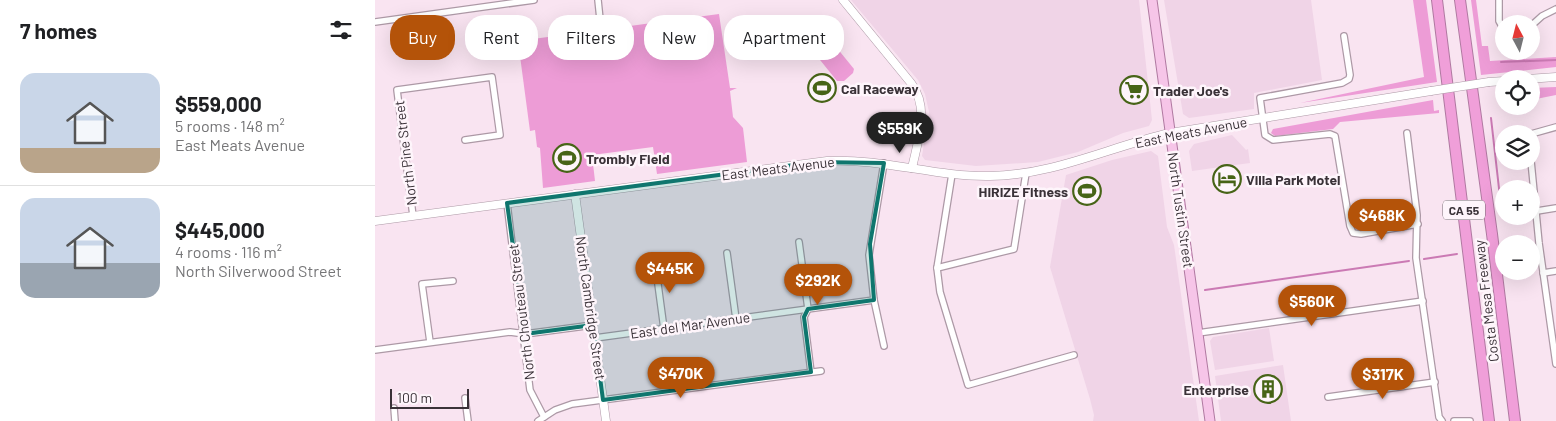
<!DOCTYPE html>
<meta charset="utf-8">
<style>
body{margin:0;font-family:Barlow,sans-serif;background:#f6f6f6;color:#202124;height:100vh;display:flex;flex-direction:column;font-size:19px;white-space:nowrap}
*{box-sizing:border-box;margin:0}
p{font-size:16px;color:#757577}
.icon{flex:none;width:28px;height:28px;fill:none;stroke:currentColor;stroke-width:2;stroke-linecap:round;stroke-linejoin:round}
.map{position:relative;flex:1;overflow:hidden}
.panel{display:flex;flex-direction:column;background:#fff;width:375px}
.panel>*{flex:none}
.guide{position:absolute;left:15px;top:15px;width:475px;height:45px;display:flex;gap:10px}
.needle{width:32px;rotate:353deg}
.buttons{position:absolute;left:1120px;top:15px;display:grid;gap:10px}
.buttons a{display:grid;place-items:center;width:45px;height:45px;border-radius:50%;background:#fff;box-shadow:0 5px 20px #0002;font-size:25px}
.scale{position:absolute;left:15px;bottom:12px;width:79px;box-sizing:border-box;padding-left:5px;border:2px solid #3a3238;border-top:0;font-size:14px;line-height:18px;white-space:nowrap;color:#3a3238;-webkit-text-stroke:4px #fef5fb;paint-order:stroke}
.price{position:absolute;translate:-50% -42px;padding:0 11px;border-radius:18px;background:#b45309;color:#fff;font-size:16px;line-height:32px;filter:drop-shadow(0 1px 2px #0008)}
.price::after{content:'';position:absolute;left:50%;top:30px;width:15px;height:11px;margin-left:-8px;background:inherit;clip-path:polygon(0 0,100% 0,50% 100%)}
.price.on{background:#222;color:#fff}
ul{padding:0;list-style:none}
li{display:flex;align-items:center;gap:15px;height:125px;padding:0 20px}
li+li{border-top:1px solid #e0e0e0}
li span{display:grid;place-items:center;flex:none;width:140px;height:100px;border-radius:15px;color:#555}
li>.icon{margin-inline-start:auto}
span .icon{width:60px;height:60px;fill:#fffc;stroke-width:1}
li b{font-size:21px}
h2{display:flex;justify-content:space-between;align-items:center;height:60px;padding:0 20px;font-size:21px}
.tag{padding:0 18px;border-radius:20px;background:#fff;box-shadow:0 5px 20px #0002;font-size:18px;line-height:45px}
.tag.on{background:#b45309;color:#fff}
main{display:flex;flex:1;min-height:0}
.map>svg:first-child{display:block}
.built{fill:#f0d4e7}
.green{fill:#ed9cd6}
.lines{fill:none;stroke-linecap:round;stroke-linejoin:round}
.stream{stroke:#cb7ab4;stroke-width:2}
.street-casing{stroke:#ad99a6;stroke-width:8}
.secondary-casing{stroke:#ad99a6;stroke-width:9}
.primary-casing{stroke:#b079a1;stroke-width:11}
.highway-casing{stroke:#b079a1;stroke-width:12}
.street{stroke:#fff;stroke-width:5.5}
.secondary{stroke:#fff;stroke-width:8}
.primary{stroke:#f6c5e8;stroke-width:9}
.highway{stroke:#f09fd9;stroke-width:10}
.secondary-bridge-casing{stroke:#ad99a6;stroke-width:9;stroke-linecap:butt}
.secondary-bridge{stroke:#fff;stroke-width:8}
.marked{fill:#0f766e;fill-opacity:0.2;stroke:#0f766e;stroke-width:4;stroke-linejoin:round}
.labels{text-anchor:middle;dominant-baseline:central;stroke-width:5;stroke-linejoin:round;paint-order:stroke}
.shield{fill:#fef5fb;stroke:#756c72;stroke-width:1}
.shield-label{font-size:12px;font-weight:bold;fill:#3a3238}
.poi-label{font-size:14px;font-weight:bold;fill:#3a3238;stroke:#fef5fb;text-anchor:start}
.street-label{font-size:14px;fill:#3a3238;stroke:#fef5fb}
</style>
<main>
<section class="panel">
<h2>7 homes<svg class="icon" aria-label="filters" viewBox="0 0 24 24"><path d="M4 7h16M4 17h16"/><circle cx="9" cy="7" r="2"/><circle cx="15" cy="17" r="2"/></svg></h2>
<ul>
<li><span style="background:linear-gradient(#c9d6e8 75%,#b9a48a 0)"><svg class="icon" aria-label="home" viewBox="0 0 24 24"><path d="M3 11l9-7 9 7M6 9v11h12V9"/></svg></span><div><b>$559,000</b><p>5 rooms · 148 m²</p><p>East Meats Avenue</p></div></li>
<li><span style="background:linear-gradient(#c9d6e8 65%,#9aa5b1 0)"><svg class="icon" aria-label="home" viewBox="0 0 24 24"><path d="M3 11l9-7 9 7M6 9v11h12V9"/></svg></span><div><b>$445,000</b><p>4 rooms · 116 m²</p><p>North Silverwood Street</p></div></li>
</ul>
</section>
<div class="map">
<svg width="1181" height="421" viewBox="0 0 1181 421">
<rect width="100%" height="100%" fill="#f9e4f1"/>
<!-- built -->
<g class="built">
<path d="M476,0H764L777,120L774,126L748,133L703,152L663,162L601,166L550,160L547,156L554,112L550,94L543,80Z"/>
<path d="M789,0H936L947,80L879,93V109L814,118L808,114Z"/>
<path d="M857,135L871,150L873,149L875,163L817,171L814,151L819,144Z"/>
<path d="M776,151L783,156L792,227L799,245L824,421H718L719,415L715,399L675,267L691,175L737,160Z"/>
<path d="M894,328L899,361L840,370L835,341L838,337Z"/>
<path d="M908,365L916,421H846L840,376Z"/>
</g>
<!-- green -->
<g class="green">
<path d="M1038,0H1051L1062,82L925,103L1049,77Z"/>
<path d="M1096,0H1101L1107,46H1113L1115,61L1181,57V67L1106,75Z"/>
<path d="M344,14L355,88H362L355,91L358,117L368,128L372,162L282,174L278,147L217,155L220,181L168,188L165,148L162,147L160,130L155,131L143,41Z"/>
<path d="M447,36L453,37L479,69L478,73L469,81H462L437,50V45Z"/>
<path d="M444,73L460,92L450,101L434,82Z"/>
<path d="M1181,87V95L1156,100V88Z"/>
<path d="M1058,100L1059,111L1064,110V113L965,122L958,129L900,136L896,133L898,129Z"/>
</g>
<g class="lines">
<!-- stream -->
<g class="stream">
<path d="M1126,62L1181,60"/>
<path d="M1116,118L1127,215"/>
<path d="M1049,259L1082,254"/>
<path d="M830,290L1034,261"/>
</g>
<defs>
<g id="street">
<path d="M223,0L226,29"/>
<path d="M1124,0V21L1129,30"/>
<path d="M0,22L159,0"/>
<path d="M1156,26L1167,16L1181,9"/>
<path d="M969,36L975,75L974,79L967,83L885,98L890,135L898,140L955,134L960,136L975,226L978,233L986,234L1043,224"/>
<path d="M1032,133L1042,215L1041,258L1064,417L1067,421"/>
<path d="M1156,134L1181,127"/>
<path d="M1156,161L1164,243L1181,364"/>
<path d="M509,163L494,255L499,300L509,346"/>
<path d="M577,174L562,268L565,292L593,385L699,355"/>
<path d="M132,203L155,390L169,417"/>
<path d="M1162,211L1181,208"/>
<path d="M38,216L22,90L117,77L125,135L90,140"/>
<path d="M424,242L433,309L429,317L436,372"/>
<path d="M352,253L361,319"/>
<path d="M280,262L289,329"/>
<path d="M562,268L639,249L651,173"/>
<path d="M1168,273L1181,271"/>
<path d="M823,333L1048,301"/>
<path d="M220,338L499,300"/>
<path d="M55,342L47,284L78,281"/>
<path d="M0,350L135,332L150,334L218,325"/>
<path d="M953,397L1060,382"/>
<path d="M90,398L93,421"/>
<path d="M19,408L20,421"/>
<path d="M163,421L180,410L197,404L446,371"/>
<path d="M1079,421H1095"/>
</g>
<g id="secondary">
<path d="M468,0L536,83C555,108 543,140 537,168"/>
<path d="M1152,79L1181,77"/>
<path d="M1114,82L1129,81"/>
<path d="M200,194L231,421"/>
<path d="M0,221L452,161C508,158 560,177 615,176C679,175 734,147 795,133L1056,91"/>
</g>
<path id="primary" d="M777,0L835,421"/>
<g id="highway">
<path d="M1062,0L1114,421"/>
<path d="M1085,0L1117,234L1140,421"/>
</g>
</defs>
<!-- street casing -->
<use href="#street" class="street-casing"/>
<!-- secondary casing -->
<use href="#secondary" class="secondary-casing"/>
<!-- primary casing -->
<use href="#primary" class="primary-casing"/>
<!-- highway casing -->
<use href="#highway" class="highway-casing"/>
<!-- street -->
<use href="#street" class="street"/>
<!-- secondary -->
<use href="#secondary" class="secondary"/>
<!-- primary -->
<use href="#primary" class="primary"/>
<!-- highway -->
<use href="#highway" class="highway"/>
<defs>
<path id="secondary-bridge" d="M1056,91L1114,82"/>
</defs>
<!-- secondary-bridge casing -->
<use href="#secondary-bridge" class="secondary-bridge-casing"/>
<!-- secondary-bridge -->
<use href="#secondary-bridge" class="secondary-bridge"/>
</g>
<!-- marked area -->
<path class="marked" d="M441,162L509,163L495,244L499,300L433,309L429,317L436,372L228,400L218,325L150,334L132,203Z"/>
<!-- icons -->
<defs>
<symbol id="stadium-ring" viewBox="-11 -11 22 22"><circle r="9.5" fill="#fef5fb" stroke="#476417" stroke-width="1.5"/><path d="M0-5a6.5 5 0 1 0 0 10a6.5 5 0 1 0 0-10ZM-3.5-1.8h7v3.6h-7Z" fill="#476417"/></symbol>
<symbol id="supermarket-ring" viewBox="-11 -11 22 22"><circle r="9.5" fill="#fef5fb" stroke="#476417" stroke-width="1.5"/><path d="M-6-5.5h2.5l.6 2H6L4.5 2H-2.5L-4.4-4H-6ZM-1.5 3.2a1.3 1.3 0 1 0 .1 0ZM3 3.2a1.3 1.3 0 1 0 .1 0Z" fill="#476417"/></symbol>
<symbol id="hotel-ring" viewBox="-11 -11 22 22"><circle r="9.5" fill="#fef5fb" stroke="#476417" stroke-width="1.5"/><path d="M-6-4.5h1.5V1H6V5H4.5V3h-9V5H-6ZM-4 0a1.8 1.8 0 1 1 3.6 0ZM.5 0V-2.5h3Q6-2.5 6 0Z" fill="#476417"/></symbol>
<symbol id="building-ring" viewBox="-11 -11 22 22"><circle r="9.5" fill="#fef5fb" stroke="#476417" stroke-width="1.5"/><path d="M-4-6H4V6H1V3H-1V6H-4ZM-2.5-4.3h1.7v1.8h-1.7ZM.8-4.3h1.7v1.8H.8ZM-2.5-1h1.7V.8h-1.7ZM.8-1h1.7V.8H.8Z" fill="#476417"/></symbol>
</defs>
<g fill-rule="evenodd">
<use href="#stadium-ring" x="431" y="72" width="32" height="32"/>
<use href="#supermarket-ring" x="743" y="74" width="32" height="32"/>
<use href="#stadium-ring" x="176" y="142" width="32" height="32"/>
<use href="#hotel-ring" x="836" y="163" width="32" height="32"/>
<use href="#stadium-ring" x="696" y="175" width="32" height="32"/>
<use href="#building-ring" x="877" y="373" width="32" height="32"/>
</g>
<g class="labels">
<!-- shield labels -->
<rect class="shield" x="1068" y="200.5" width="42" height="19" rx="4"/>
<g class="shield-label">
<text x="1089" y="210">CA 55</text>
</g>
<!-- poi labels -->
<g class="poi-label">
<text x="466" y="88">Cal Raceway</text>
<text x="778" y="90">Trader Joe's</text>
<text x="211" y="158">Trombly Field</text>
<text x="871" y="179">Villa Park Motel</text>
<text x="693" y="191" text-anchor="end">HIRIZE Fitness</text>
<text x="874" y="389" text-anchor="end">Enterprise</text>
</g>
<!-- street labels -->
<g class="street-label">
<text transform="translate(816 132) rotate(-11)">East Meats Avenue</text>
<text transform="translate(30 153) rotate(-97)">North Pine Street</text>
<text transform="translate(403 168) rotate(-7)">East Meats Avenue</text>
<text transform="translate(806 210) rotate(82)">North Tustin Street</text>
<text transform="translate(1111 301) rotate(-97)">Costa Mesa Freeway</text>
<text transform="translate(216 308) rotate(82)">North Cambridge Street</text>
<text transform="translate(146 312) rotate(-97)">North Chouteau Street</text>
<text transform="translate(315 325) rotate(-8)">East del Mar Avenue</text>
</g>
</g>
</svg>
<div class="buttons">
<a><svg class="needle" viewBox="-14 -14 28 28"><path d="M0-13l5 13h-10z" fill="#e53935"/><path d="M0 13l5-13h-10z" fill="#757577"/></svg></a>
<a><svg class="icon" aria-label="locate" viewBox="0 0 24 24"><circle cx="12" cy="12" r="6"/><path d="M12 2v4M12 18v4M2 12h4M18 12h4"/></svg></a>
<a><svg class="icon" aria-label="layers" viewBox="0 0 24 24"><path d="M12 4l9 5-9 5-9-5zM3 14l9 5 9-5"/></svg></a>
<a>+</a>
<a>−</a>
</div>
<div class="scale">100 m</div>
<b class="price on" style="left:525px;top:154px">$559K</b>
<b class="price" style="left:1007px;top:241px">$468K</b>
<b class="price" style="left:295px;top:294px">$445K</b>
<b class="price" style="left:443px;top:306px">$292K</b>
<b class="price" style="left:937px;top:327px">$560K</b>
<b class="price" style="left:306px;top:399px">$470K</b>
<b class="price" style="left:1008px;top:400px">$317K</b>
<div class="guide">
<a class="tag on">Buy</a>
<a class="tag">Rent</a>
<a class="tag">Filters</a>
<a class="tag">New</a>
<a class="tag">Apartment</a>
</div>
</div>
</main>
